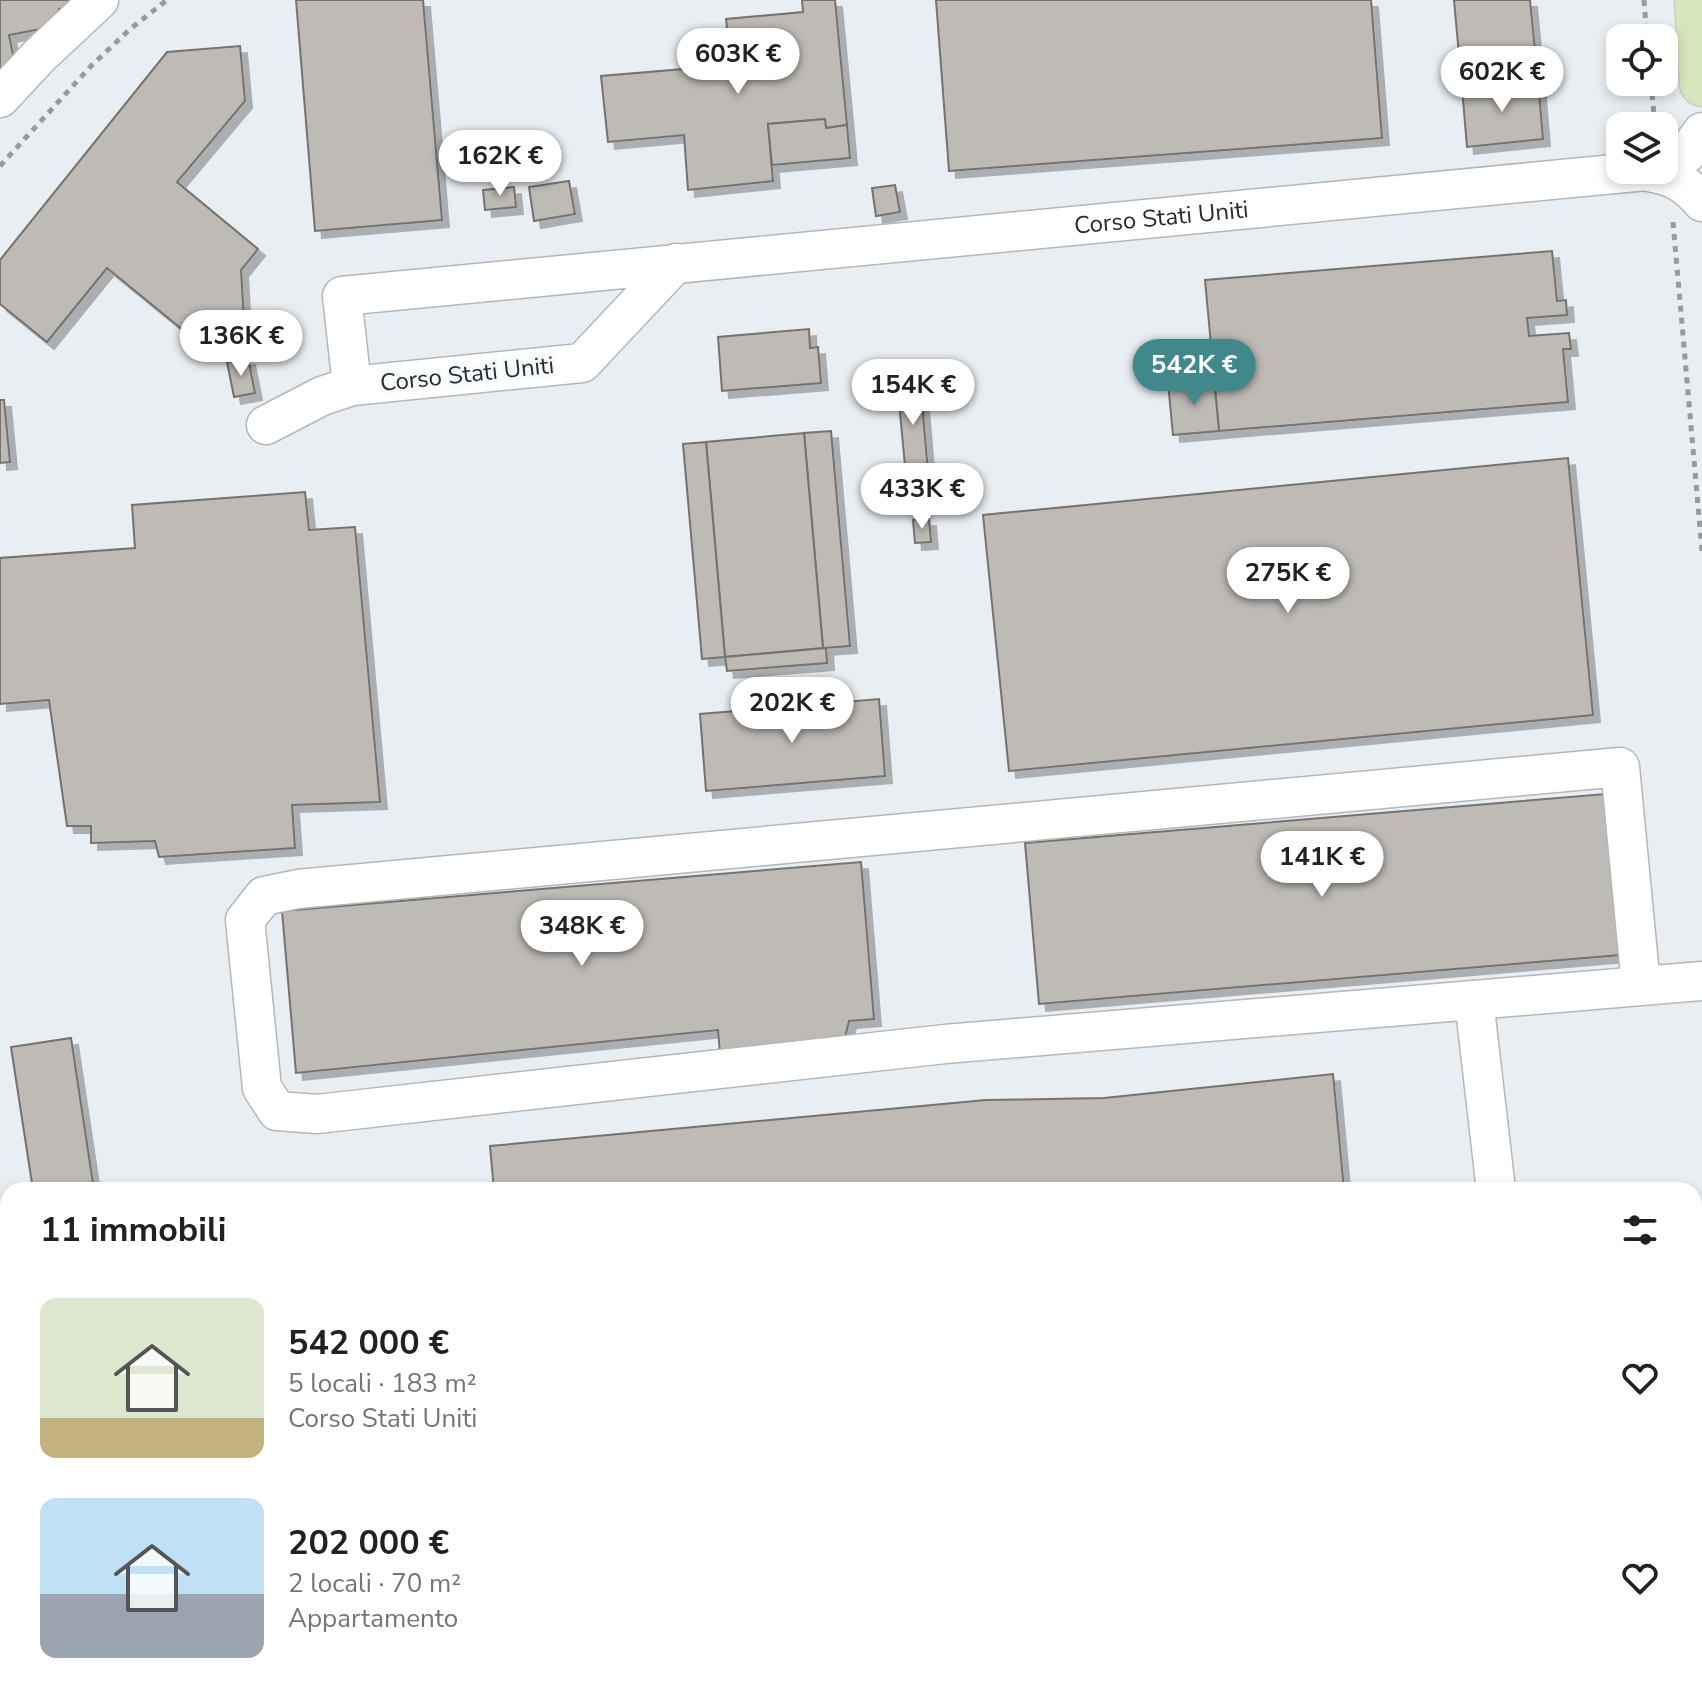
<!DOCTYPE html>
<html lang="it">
<meta charset="utf-8">
<style>
body{margin:0;font-family:"Nunito Sans",sans-serif;background:#f6f6f6;color:#202124;height:100vh;display:flex;flex-direction:column;font-size:30px;white-space:nowrap}
*{box-sizing:border-box;margin:0}
p{font-size:26px;color:#757577}
.icon{flex:none;width:44px;height:44px;fill:none;stroke:currentColor;stroke-width:2;stroke-linecap:round;stroke-linejoin:round}
.map{position:relative;flex:1;overflow:hidden}
.panel{position:absolute;left:0px;top:1182px;width:1702px;height:514px;display:flex;flex-direction:column;background:#fff;border-radius:24px 24px 0 0;box-shadow:0 4px 12px #0003}
.panel>*{flex:none}
.controls{position:absolute;left:1606px;top:24px;display:grid;gap:16px}
.controls a{display:grid;place-items:center;width:72px;height:72px;border-radius:16px;background:#fff;box-shadow:0 4px 12px #0003;font-size:40px}
.price{position:absolute;translate:-50% -68px;padding:0 18px;border-radius:28px;background:#fff;color:#222;font-size:26px;line-height:52px;filter:drop-shadow(0 2px 4px #0008)}
.price::after{content:'';position:absolute;left:50%;top:48px;width:24px;height:18px;margin-left:-12px;background:inherit;clip-path:polygon(0 0,100% 0,50% 100%)}
.price.current{background:#40888c;color:#fff}
ul{padding:0;list-style:none}
li{display:flex;align-items:center;gap:24px;height:200px;padding:0 40px}
li span{display:grid;place-items:center;flex:none;width:224px;height:160px;border-radius:16px;color:#555}
li>.icon{margin-inline-start:auto}
span .icon{width:96px;height:96px;fill:#fffc;stroke-width:1}
li b{font-size:34px}
h2{display:flex;justify-content:space-between;align-items:center;height:96px;padding:0 40px;font-size:34px}
.map>svg:first-child{display:block}
.building{fill:#bebab6;stroke:#76726e;stroke-width:2;filter:url(#shadow)}
.lines{fill:none;stroke-linecap:round;stroke-linejoin:round}
.minor-casing{stroke:#b3b7bb;stroke-width:41}
.major-casing{stroke:#ccc;stroke-width:47}
.path{stroke:#979b9e;stroke-width:5;stroke-dasharray:6 6;stroke-linecap:butt}
.minor{stroke:#fff;stroke-width:38}
.major{stroke:#d7e5bc;stroke-width:44}
.labels{text-anchor:middle;dominant-baseline:central;stroke-width:8;stroke-linejoin:round;paint-order:stroke}
.street-label{font-size:24px;fill:#292a2c;stroke:#f7fbfe}
</style>
<div class="map">
<svg width="1702" height="1695" viewBox="0 0 1702 1695">
<defs>
<filter id="shadow"><feDropShadow dx="7" dy="7" stdDeviation="0" flood-color="#0004"/></filter>
</defs>
<rect width="100%" height="100%" fill="#e9eef2"/>
<!-- building -->
<g class="building">
<path d="M0,0H76L77,6L59,9L62,25L9,35L17,75L0,78Z"/>
<path d="M296,0H423L442,220L315,231Z"/>
<path d="M802,0H835L847,125L826,128L825,119L768,124L773,181L688,190L684,135L608,142L601,76L731,65L726,19L803,12Z"/>
<path d="M936,0H1371L1382,138L949,171Z"/>
<path d="M1454,0H1530L1538,81L1462,88Z"/>
<path d="M240,46L245,101L177,182L258,249L241,270L245,337L200,344L107,268L47,342L0,304V260L167,52Z"/>
<path d="M1538,81L1543,139L1467,147L1462,88Z"/>
<path d="M825,119L826,128L847,125L850,158L772,165L768,124Z"/>
<path d="M569,181L575,214L534,221L529,187Z"/>
<path d="M895,185L900,212L876,216L872,188Z"/>
<path d="M514,187L516,207L485,210L483,190Z"/>
<path d="M1552,251L1557,301L1566,300L1567,315L1527,318L1529,336L1569,333L1571,349H1563L1568,402L1219,431L1205,280Z"/>
<path d="M809,329L810,348L818,347L821,383L722,391L718,337Z"/>
<path d="M248,358L255,393L234,397L227,362Z"/>
<path d="M919,368L929,484L907,487L896,370Z"/>
<path d="M1214,379L1219,431L1173,435L1168,383Z"/>
<path d="M0,400H4L10,462L0,463Z"/>
<path d="M831,431L850,646L823,648L804,433Z"/>
<path d="M804,433L823,648L725,657L706,442Z"/>
<path d="M706,442L725,657L702,659L683,444Z"/>
<path d="M1568,458L1593,715L1009,771L983,515Z"/>
<path d="M305,492L309,530L355,527L380,802L292,805L295,848L159,857L155,841L91,843V826H67L49,700L0,704V558L135,548L132,505Z"/>
<path d="M929,519L931,542L915,543L913,520Z"/>
<path d="M826,648L827,663L727,671L725,657Z"/>
<path d="M879,699L885,776L706,791L700,714Z"/>
<path d="M1605,794L1620,955L1039,1004L1025,843Z"/>
<path d="M861,862L874,1019L849,1021L844,1041L720,1053L718,1030L296,1073L282,911Z"/>
<path d="M71,1038L94,1190H33L11,1047Z"/>
<path d="M1333,1074L1344,1190H494L490,1146L986,1100L1104,1098Z"/>
<path d="M407,1688H476L477,1695H408Z"/>
<path d="M894,1688H1142L1143,1695H894Z"/>
<path d="M1145,1688H1389V1693L1146,1695Z"/>
</g>
<g class="lines">
<defs>
<g id="minor">
<path d="M0,98L39,56L99,0"/>
<path d="M1664,166L1686,154L1702,132"/>
<path d="M1649,172C1673,176 1686,183 1702,202"/>
<path id="s1" d="M676,263L582,363L352,386L342,296L1656,170"/>
<path d="M266,425L322,396L352,386"/>
<path d="M1641,986L1620,767L298,889L264,896L245,920L262,1088L277,1111L317,1114L945,1044L1702,981"/>
<path d="M1474,1000L1496,1190"/>
<path d="M1612,1688L1617,1695"/>
</g>
<path id="major" d="M1697,0L1702,84"/>
</defs>
<!-- minor casing -->
<use href="#minor" class="minor-casing"/>
<!-- major casing -->
<use href="#major" class="major-casing"/>
<!-- path -->
<g class="path">
<path d="M1644,0L1647,38"/>
<path d="M1651,82L1655,126"/>
<path d="M0,166L91,66L129,30L167,0"/>
<path d="M1673,222L1702,551"/>
</g>
<!-- minor -->
<use href="#minor" class="minor"/>
<!-- major -->
<use href="#major" class="major"/>
</g>
<g class="labels">
<!-- street labels -->
<g class="street-label">
<text stroke="none"><textPath href="#s1" startOffset="1282">Corso Stati Uniti</textPath></text>
<text transform="translate(467 374) rotate(-6)">Corso Stati Uniti</text>
</g>
</g>
</svg>
<div class="controls">
<a><svg class="icon" aria-label="locate" viewBox="0 0 24 24"><circle cx="12" cy="12" r="6"/><path d="M12 2v4M12 18v4M2 12h4M18 12h4"/></svg></a>
<a><svg class="icon" aria-label="layers" viewBox="0 0 24 24"><path d="M12 4l9 5-9 5-9-5zM3 14l9 5 9-5"/></svg></a>
</div>
<b class="price" style="left:738px;top:96px">603K €</b>
<b class="price" style="left:1502px;top:114px">602K €</b>
<b class="price" style="left:500px;top:198px">162K €</b>
<b class="price" style="left:241px;top:378px">136K €</b>
<b class="price current" style="left:1194px;top:407px">542K €</b>
<b class="price" style="left:913px;top:427px">154K €</b>
<b class="price" style="left:922px;top:531px">433K €</b>
<b class="price" style="left:1288px;top:615px">275K €</b>
<b class="price" style="left:792px;top:745px">202K €</b>
<b class="price" style="left:1322px;top:899px">141K €</b>
<b class="price" style="left:582px;top:968px">348K €</b>
<section class="panel">
<h2>11 immobili<svg class="icon" aria-label="filters" viewBox="0 0 24 24"><path d="M4 7h16M4 17h16"/><circle cx="9" cy="7" r="2"/><circle cx="15" cy="17" r="2"/></svg></h2>
<ul>
<li><span style="background:linear-gradient(#dfe7d0 75%,#c2b280 0)"><svg class="icon" aria-label="home" viewBox="0 0 24 24"><path d="M3 11l9-7 9 7M6 9v11h12V9"/></svg></span><div><b>542 000 €</b><p>5 locali · 183 m²</p><p>Corso Stati Uniti</p></div><svg class="icon" aria-label="heart" viewBox="0 0 24 24"><path d="M12 20l-8-8c-3-5 5-10 8-4 3-6 11-1 8 4z"/></svg></li>
<li><span style="background:linear-gradient(#bfe0f5 60%,#9aa5b1 0)"><svg class="icon" aria-label="home" viewBox="0 0 24 24"><path d="M3 11l9-7 9 7M6 9v11h12V9"/></svg></span><div><b>202 000 €</b><p>2 locali · 70 m²</p><p>Appartamento</p></div><svg class="icon" aria-label="heart" viewBox="0 0 24 24"><path d="M12 20l-8-8c-3-5 5-10 8-4 3-6 11-1 8 4z"/></svg></li>
</ul>
</section>
</div>
